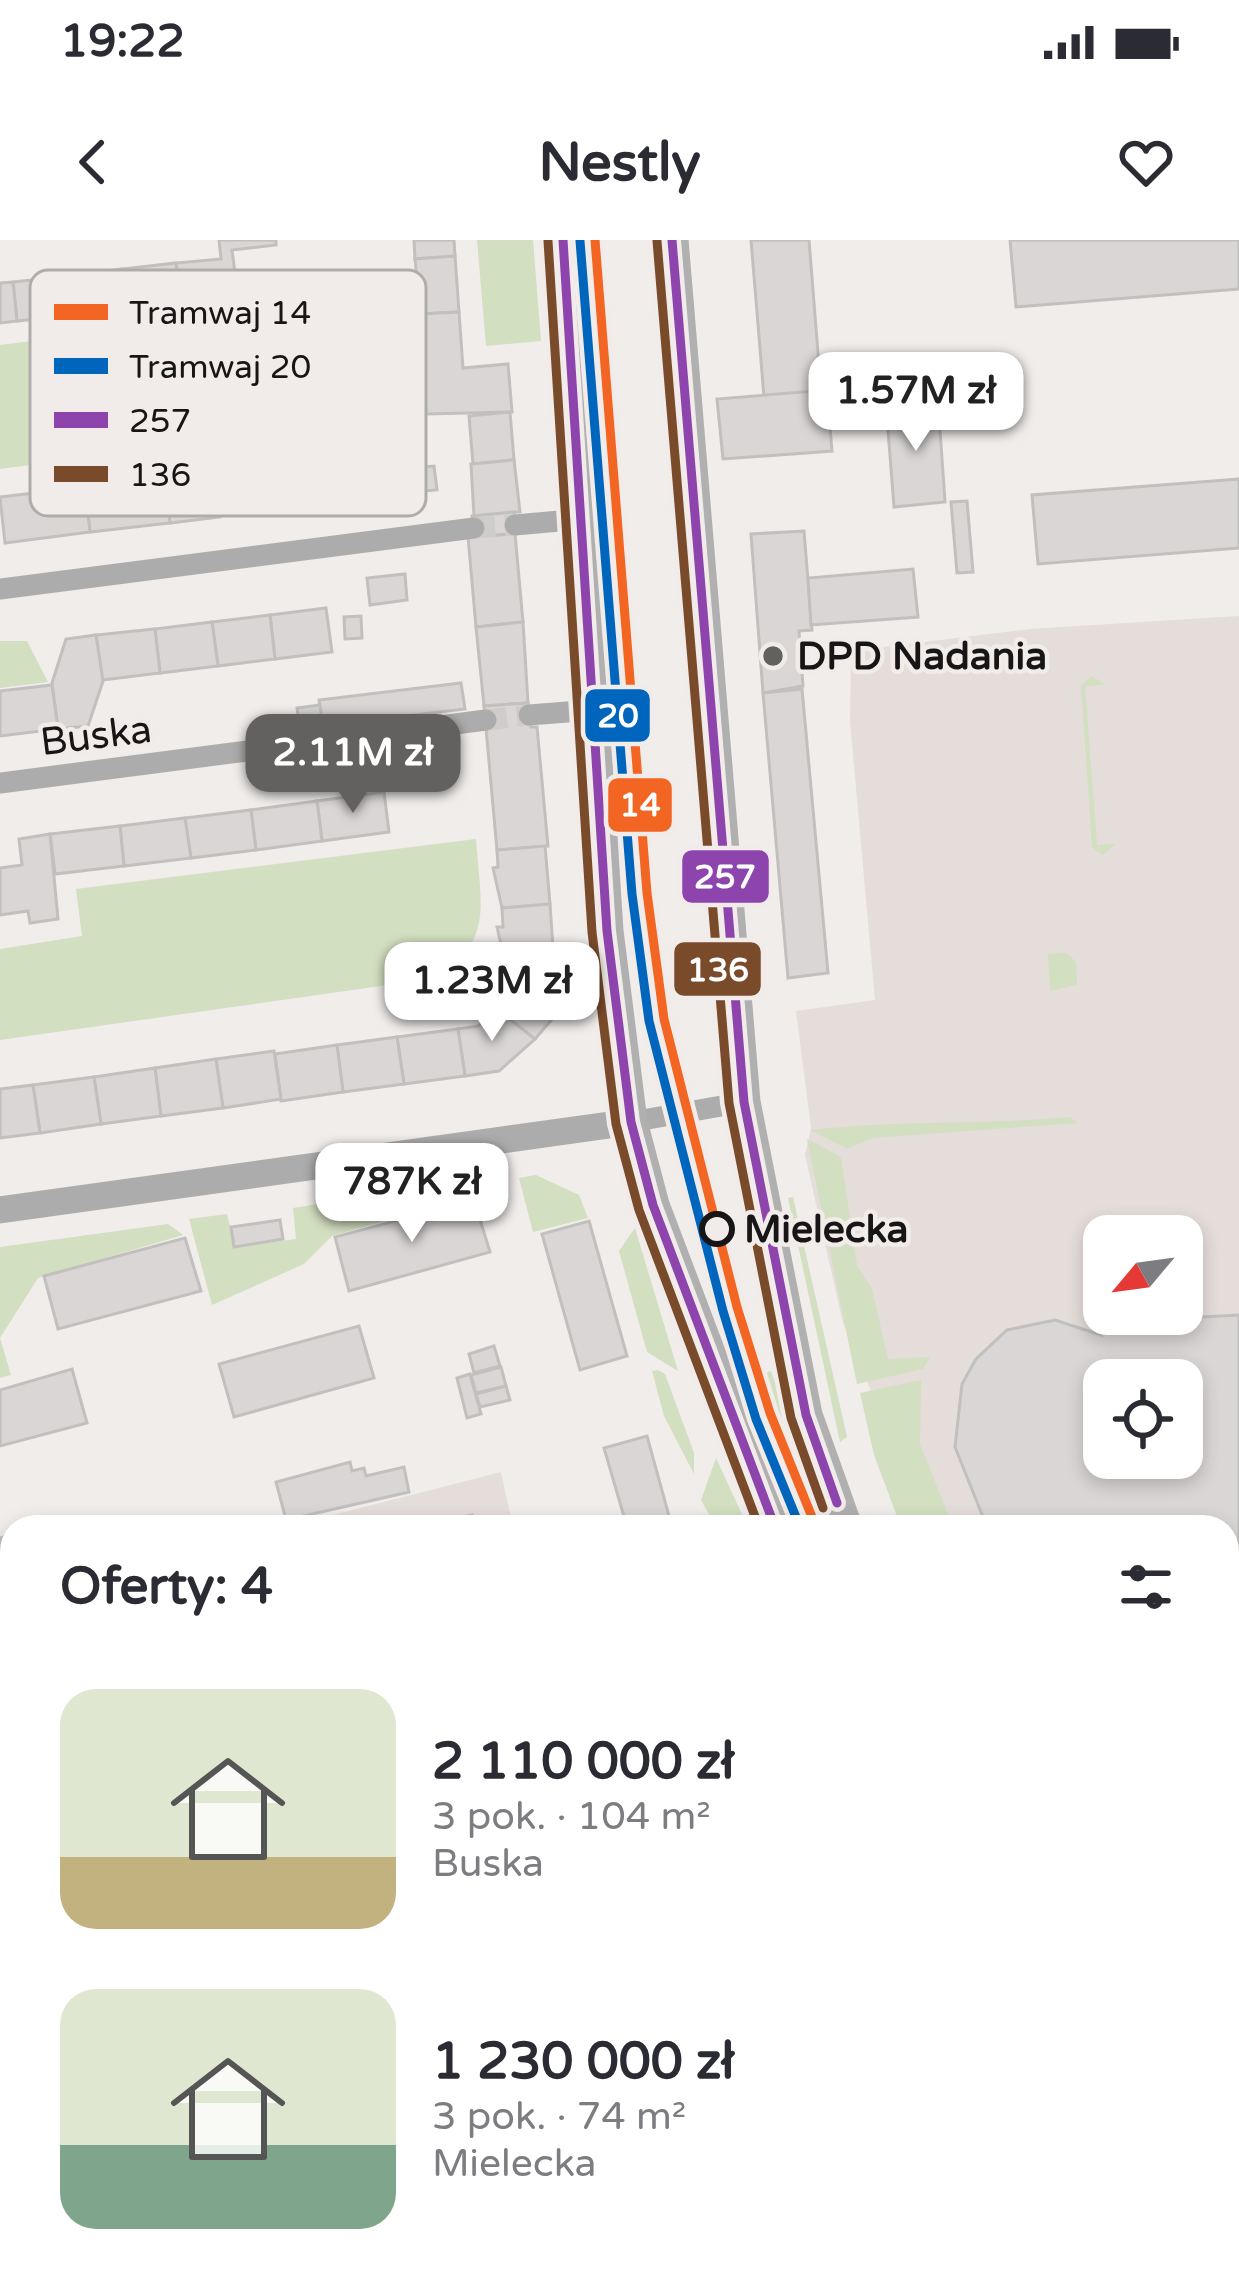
<!DOCTYPE html>
<html lang="pl">
<meta charset="utf-8">
<style>
body{margin:0;font-family:"Varela Round",sans-serif;background:#f2f2f3;color:#2b2b33;height:100vh;display:flex;flex-direction:column;font-size:45px;white-space:nowrap}
*{box-sizing:border-box;margin:0}
p{font-size:39px;color:#7c7c81}
.icon{flex:none;width:66px;height:66px;fill:none;stroke:currentColor;stroke-width:2;stroke-linecap:round;stroke-linejoin:round}
.map{position:relative;flex:1;overflow:hidden}
.panel{position:absolute;left:0px;top:1275px;width:1239px;height:768px;display:flex;flex-direction:column;background:#fff;border-radius:36px 36px 0 0;box-shadow:0 6px 18px #0003}
.panel>*{flex:none}
.needle{width:78px;rotate:241deg}
.tools{position:absolute;left:1083px;top:975px;display:grid;gap:24px}
.tools a{display:grid;place-items:center;width:120px;height:120px;border-radius:24px;background:#fff;box-shadow:0 6px 18px #0003;font-size:60px}
.price{position:absolute;translate:-50% -102px;padding:0 27px;border-radius:24px;background:#fff;color:#222;font-size:39px;line-height:78px;filter:drop-shadow(0 3px 6px #0008)}
.price::after{content:'';position:absolute;left:50%;top:72px;width:36px;height:27px;margin-left:-18px;background:inherit;clip-path:polygon(0 0,100% 0,50% 100%)}
.price.active{background:#636160;color:#fff}
ul{padding:0;list-style:none}
li{display:flex;align-items:center;gap:36px;height:300px;padding:0 60px}
li span{display:grid;place-items:center;flex:none;width:336px;height:240px;border-radius:36px;color:#555}
li>.icon{margin-inline-start:auto}
span .icon{width:144px;height:144px;fill:#fffc;stroke-width:1}
li b{font-size:51px}
h2{display:flex;justify-content:space-between;align-items:center;height:144px;padding:0 60px;font-size:51px}
.status{display:flex;justify-content:space-between;align-items:center;height:84px;padding:0 60px;background:#fff;direction:ltr}
.status svg{height:33px;fill:currentColor}
header{display:flex;justify-content:space-between;align-items:center;height:156px;padding:0 60px;background:#fff;font-size:54px;font-weight:700}
.map>svg:first-child{display:block}
.built{fill:#e5ddd9;fill-rule:evenodd}
.green{fill:#d2dfc0}
.building{fill:#d9d6d5;stroke:#c2c0be;stroke-width:3;fill-rule:evenodd}
.lines{fill:none;stroke-linecap:round;stroke-linejoin:round}
.minor-tunnel{stroke:#cfcdcb;stroke-width:21;stroke-dasharray:21 10;stroke-linecap:butt}
.minor{stroke:#adacad;stroke-width:21}
.tertiary{stroke:#adacad;stroke-width:27}
.primary{stroke:#b0b0b0;stroke-width:33}
.bus-1-casing{stroke:#f1ecea;stroke-width:18}
.bus-2-casing{stroke:#f1ecea;stroke-width:18}
.bus-1{stroke:#8e44ad;stroke-width:9}
.bus-2{stroke:#7a4b2a;stroke-width:9}
.tram-1-casing{stroke:#f1ecea;stroke-width:18}
.tram-2-casing{stroke:#f1ecea;stroke-width:18}
.tram-1{stroke:#f26522;stroke-width:9}
.tram-2{stroke:#0065bd;stroke-width:9}
.poi-dot{fill:#636160;stroke:#f1ecea;stroke-width:4.5}
.stop-dot{fill:#f1ecea;stroke:#171515;stroke-width:6}
.labels{text-anchor:middle;dominant-baseline:central;stroke-width:9;stroke-linejoin:round;paint-order:stroke}
.poi-label{font-size:39px;font-weight:bold;fill:#171515;stroke:#f1ecea;text-anchor:start}
.street-label{font-size:39px;fill:#171515;stroke:#f1ecea}
.stop-label{font-size:39px;font-weight:bold;fill:#171515;stroke:#f1ecea;text-anchor:start}
.key{fill:#f1ecea;stroke:#b0acaa;stroke-width:3}
.key-label{font-size:33px;fill:#171515}
.line-badge{stroke:#f1ecea;stroke-width:4.5}
.badge-label{font-size:33px;text-anchor:middle;font-weight:bold;fill:#fff}
</style>
<div class="status"><b>19:22</b><svg viewBox="0 0 49 12"><path d="M0 12V9h3v3zM5 12V6h3v6zM10 12V3h3v9zM15 12V0h3v12zM26 1h20v11H26zM47 4h2v5h-2z"/></svg></div>
<header><svg class="icon" aria-label="back" viewBox="0 0 24 24"><path d="M15 5l-7 7 7 7"/></svg>Nestly<svg class="icon" aria-label="heart" viewBox="0 0 24 24"><path d="M12 20l-8-8c-3-5 5-10 8-4 3-6 11-1 8 4z"/></svg></header>
<div class="map">
<svg width="1239" height="2043" viewBox="0 0 1239 2043">
<rect width="100%" height="100%" fill="#f0edeb"/>
<!-- built -->
<g class="built">
<path d="M1239,376V2017L1227,2013V1287H927L843,1083L805,915L811,888L796,771L875,760L850,481L851,411L1030,389ZM1104,996H1182V1074H1104ZM1104,1140H1182V1218H1104Z"/>
<path d="M501,1232L513,1287H286Z"/>
</g>
<!-- green -->
<g class="green">
<path d="M477,0H533L541,101L486,106Z"/>
<path d="M343,62L355,183L0,229V105Z"/>
<path d="M0,401H27L48,442L0,448Z"/>
<path d="M1092,436L1104,444L1085,447L1097,605L1115,604L1103,615L1092,607L1081,446Z"/>
<path d="M476,599C481,671 497,712 416,741L0,800V709L82,696L76,649Z"/>
<path d="M1066,713L1076,722L1077,745L1050,751L1048,714Z"/>
<path d="M1070,877L1077,883L872,898L847,909L810,890C897,880 983,885 1070,877Z"/>
<path d="M807,899L841,917L857,1025L872,1049L888,1119L930,1117L923,1129L857,1144Z"/>
<path d="M536,935L579,955L588,978L533,992L519,938Z"/>
<path d="M462,941L480,948L474,955L332,996L304,1024L212,1065L189,979L227,974L235,1007L296,999L293,968Z"/>
<path d="M793,957L847,1197L840,1202L788,958Z"/>
<path d="M168,984L183,995L38,1038L0,1098L11,1135L0,1138V1007Z"/>
<path d="M635,988L678,1131L647,1112L619,1011Z"/>
<path d="M658,1130L665,1134L694,1213V1234L664,1176L652,1131Z"/>
<path d="M771,1131L826,1287H789L731,1144Z"/>
<path d="M921,1140L920,1204L953,1287H901L874,1215L860,1153Z"/>
<path d="M716,1218L746,1283L747,1287H716L701,1260Z"/>
<path d="M528,2031H1025L1030,2043H531Z"/>
</g>
<!-- building -->
<g class="building">
<path d="M219,0H276V5L232,10L238,56L181,62L176,23L221,19Z"/>
<path d="M414,0H454L455,16L415,19Z"/>
<path d="M751,0H809L821,151L764,157Z"/>
<path d="M1010,0H1239V49L1016,67Z"/>
<path d="M455,16L459,72L420,74L415,19Z"/>
<path d="M176,23L181,62L127,68L122,29Z"/>
<path d="M122,29L127,68L72,75L67,36Z"/>
<path d="M67,36L72,75L17,81L13,42Z"/>
<path d="M13,42L17,81L0,83V43Z"/>
<path d="M459,72L463,128L508,124L512,172L426,174L420,74Z"/>
<path d="M827,150L832,211L723,219L717,159Z"/>
<path d="M938,161L945,262L894,267L886,165Z"/>
<path d="M510,172L514,220L473,224L469,176Z"/>
<path d="M514,220L520,272L474,276L471,224Z"/>
<path d="M434,226L437,250L424,251L422,227Z"/>
<path d="M215,231L220,277L170,283L164,237Z"/>
<path d="M164,237L170,283L90,292L85,247Z"/>
<path d="M1239,239V308L1038,324L1032,255Z"/>
<path d="M85,247L90,292L5,303L0,257Z"/>
<path d="M967,261L973,332L957,333L951,262Z"/>
<path d="M514,272L515,294L474,297L472,276Z"/>
<path d="M804,291L812,390L799,391L803,446L763,453L751,294Z"/>
<path d="M515,294L523,382L476,387L468,297Z"/>
<path d="M913,329L918,377L811,385L808,338Z"/>
<path d="M405,334L407,360L370,365L367,338Z"/>
<path d="M326,368L332,412L275,419L270,375Z"/>
<path d="M270,375L275,419L218,426L212,382Z"/>
<path d="M361,376L362,398L345,399L344,377Z"/>
<path d="M212,382L218,426L160,433L155,389Z"/>
<path d="M523,382L528,463L484,466L476,387Z"/>
<path d="M155,389L160,433L102,440L96,395Z"/>
<path d="M96,395L103,441L88,486L58,489L52,443L66,399Z"/>
<path d="M461,443L465,469L322,486L319,460Z"/>
<path d="M52,445L58,489L0,496V451Z"/>
<path d="M802,449L828,733L788,738L763,453Z"/>
<path d="M528,463L531,487H537L548,606L497,610L484,466Z"/>
<path d="M320,465L323,487L300,490L297,468Z"/>
<path d="M384,552L389,592L322,601L317,561Z"/>
<path d="M317,561L322,601L256,610L251,570Z"/>
<path d="M251,570L256,610L191,618L185,578Z"/>
<path d="M185,578L191,618L124,626L120,586Z"/>
<path d="M120,586L124,626L55,634L50,594Z"/>
<path d="M50,594L58,679L30,683L28,671L0,675V628L22,625L19,599Z"/>
<path d="M545,606L550,664L502,668L493,628L498,627L497,610Z"/>
<path d="M550,664L554,723L506,727L497,687H503L502,668Z"/>
<path d="M556,723L555,776L535,799L498,770L508,748L506,727Z"/>
<path d="M498,770L535,799L499,831L465,836L458,789L478,786Z"/>
<path d="M458,789L465,836L404,844L397,797Z"/>
<path d="M397,797L404,844L343,852L337,805Z"/>
<path d="M337,805L343,852L281,861L275,814Z"/>
<path d="M274,811L281,859L223,868L216,819Z"/>
<path d="M216,819L223,868L161,876L155,828Z"/>
<path d="M155,828L161,876L101,884L94,837Z"/>
<path d="M94,837L101,884L40,893L33,845Z"/>
<path d="M33,845L40,893L0,898V849Z"/>
<path d="M474,960L490,1012L349,1051L335,997Z"/>
<path d="M280,980L283,999L234,1007L231,987Z"/>
<path d="M589,981L627,1116L580,1130L542,994Z"/>
<path d="M185,998L201,1051L58,1089L44,1036Z"/>
<path d="M1239,1075V1886L1227,1857V1287H987L955,1207L962,1144L976,1119L1007,1090L1055,1080L1101,1095L1096,1083ZM1104,1140H1182V1218H1104Z"/>
<path d="M359,1086L374,1138L234,1177L219,1124Z"/>
<path d="M494,1106L500,1126L474,1133L469,1114Z"/>
<path d="M501,1127L506,1146L476,1153L471,1135Z"/>
<path d="M72,1129L87,1183L0,1206V1150Z"/>
<path d="M470,1134L481,1174L467,1178L457,1138Z"/>
<path d="M506,1146L510,1160L480,1167L476,1154Z"/>
<path d="M647,1196L672,1287H627L604,1208Z"/>
<path d="M350,1222L352,1231L364,1228L366,1236L404,1227L409,1252L286,1280L276,1242Z"/>
<path d="M472,1275L475,1287H422Z"/>
<path d="M12,1294V1347L0,1350V1298Z"/>
<path d="M12,1347V1400L0,1403V1350Z"/>
<path d="M12,1400V1451H11L0,1403Z"/>
<path d="M12,1921V1964L0,1967V1924Z"/>
<path d="M58,2031H97L100,2043H61Z"/>
<path d="M158,2031H201L204,2043H161Z"/>
<path d="M597,2031H829L833,2043H601Z"/>
<path d="M910,2031H973L976,2043H913Z"/>
</g>
<g class="lines">
<!-- minor-tunnel -->
<g class="minor-tunnel">
<path d="M474,288L515,285"/>
<path d="M486,480L529,475"/>
</g>
<!-- minor -->
<g class="minor">
<path d="M515,285L582,279"/>
<path d="M0,349L474,288"/>
<path d="M529,475L593,470"/>
<path d="M0,543L486,480"/>
<path d="M631,882L744,862"/>
<path d="M0,1543L12,1588"/>
<path d="M0,1870L12,1867"/>
<path d="M125,2031L128,2043"/>
</g>
<!-- tertiary -->
<path class="tertiary" d="M0,970L631,882"/>
<!-- primary -->
<g class="primary">
<path d="M563,0L607,691L631,882L653,965L775,1287"/>
<path d="M672,0L744,862L806,1175L846,1287"/>
<path d="M1070,2031L1075,2043"/>
<path d="M1141,2031L1146,2043"/>
</g>
<defs>
<g id="bus-1">
<path d="M563,0L607,691L631,882L653,965L775,1287"/>
<path d="M672,0L744,862L806,1175L837,1263"/>
</g>
<g id="bus-2">
<path d="M548,1L592,692L616,884L639,970L759,1287"/>
<path d="M657,1L729,863L791,1178L823,1268"/>
</g>
</defs>
<!-- bus-1 casing -->
<use href="#bus-1" class="bus-1-casing"/>
<!-- bus-2 casing -->
<use href="#bus-2" class="bus-2-casing"/>
<!-- bus-1 -->
<use href="#bus-1" class="bus-1"/>
<!-- bus-2 -->
<use href="#bus-2" class="bus-2"/>
<defs>
<path id="tram-1" d="M595,0L647,653L664,779L737,1067L770,1173L816,1287"/>
<path id="tram-2" d="M580,1L632,654L649,781L723,1071L756,1179L800,1287"/>
</defs>
<!-- tram-1 casing -->
<use href="#tram-1" class="tram-1-casing"/>
<!-- tram-2 casing -->
<use href="#tram-2" class="tram-2-casing"/>
<!-- tram-1 -->
<use href="#tram-1" class="tram-1"/>
<!-- tram-2 -->
<use href="#tram-2" class="tram-2"/>
</g>
<!-- markers -->
<circle class="poi-dot" cx="773" cy="416" r="12"/>
<circle class="stop-dot" cx="717" cy="989" r="15"/>
<g class="labels">
<!-- poi labels -->
<g class="poi-label">
<text x="797" y="416">DPD Nadania</text>
</g>
<!-- street labels -->
<g class="street-label">
<text transform="translate(96 496) rotate(-7)">Buska</text>
</g>
<!-- stop labels -->
<g class="stop-label">
<text x="744" y="989">Mielecka</text>
</g>
</g>
<!-- legend -->
<rect x="30" y="30" width="396" height="246" rx="18" class="key"/>
<rect x="54" y="64" width="54" height="16" fill="#f26522"/>
<rect x="54" y="118" width="54" height="16" fill="#0065bd"/>
<rect x="54" y="172" width="54" height="16" fill="#8e44ad"/>
<rect x="54" y="226" width="54" height="16" fill="#7a4b2a"/>
<g class="key-label">
<text x="129" y="84">Tramwaj 14</text>
<text x="129" y="138">Tramwaj 20</text>
<text x="129" y="192">257</text>
<text x="129" y="246">136</text>
</g>
<g class="line-badge">
<rect x="583" y="447" width="69" height="57" rx="12" fill="#0065bd"/>
<rect x="606" y="536" width="68" height="58" rx="12" fill="#f26522"/>
<rect x="680" y="608" width="91" height="57" rx="12" fill="#8e44ad"/>
<rect x="672" y="700" width="91" height="58" rx="12" fill="#7a4b2a"/>
</g>
<g class="badge-label">
<text x="618" y="487">20</text>
<text x="640" y="576">14</text>
<text x="725" y="648">257</text>
<text x="718" y="741">136</text>
</g>
</svg>
<div class="tools">
<a><svg class="needle" viewBox="-14 -14 28 28"><path d="M0-13l5 13h-10z" fill="#e53935"/><path d="M0 13l5-13h-10z" fill="#7c7c81"/></svg></a>
<a><svg class="icon" aria-label="locate" viewBox="0 0 24 24"><circle cx="12" cy="12" r="6"/><path d="M12 2v4M12 18v4M2 12h4M18 12h4"/></svg></a>
</div>
<b class="price" style="left:916px;top:214px">1.57M zł</b>
<b class="price active" style="left:353px;top:576px">2.11M zł</b>
<b class="price" style="left:492px;top:804px">1.23M zł</b>
<b class="price" style="left:412px;top:1005px">787K zł</b>
<section class="panel">
<h2>Oferty: 4<svg class="icon" aria-label="filters" viewBox="0 0 24 24"><path d="M4 7h16M4 17h16"/><circle cx="9" cy="7" r="2"/><circle cx="15" cy="17" r="2"/></svg></h2>
<ul>
<li><span style="background:linear-gradient(#dfe7d0 70%,#c2b280 0)"><svg class="icon" aria-label="home" viewBox="0 0 24 24"><path d="M3 11l9-7 9 7M6 9v11h12V9"/></svg></span><div><b>2 110 000 zł</b><p>3 pok. · 104 m²</p><p>Buska</p></div></li>
<li><span style="background:linear-gradient(#dfe7d0 65%,#7fa58c 0)"><svg class="icon" aria-label="home" viewBox="0 0 24 24"><path d="M3 11l9-7 9 7M6 9v11h12V9"/></svg></span><div><b>1 230 000 zł</b><p>3 pok. · 74 m²</p><p>Mielecka</p></div></li>
</ul>
</section>
</div>
